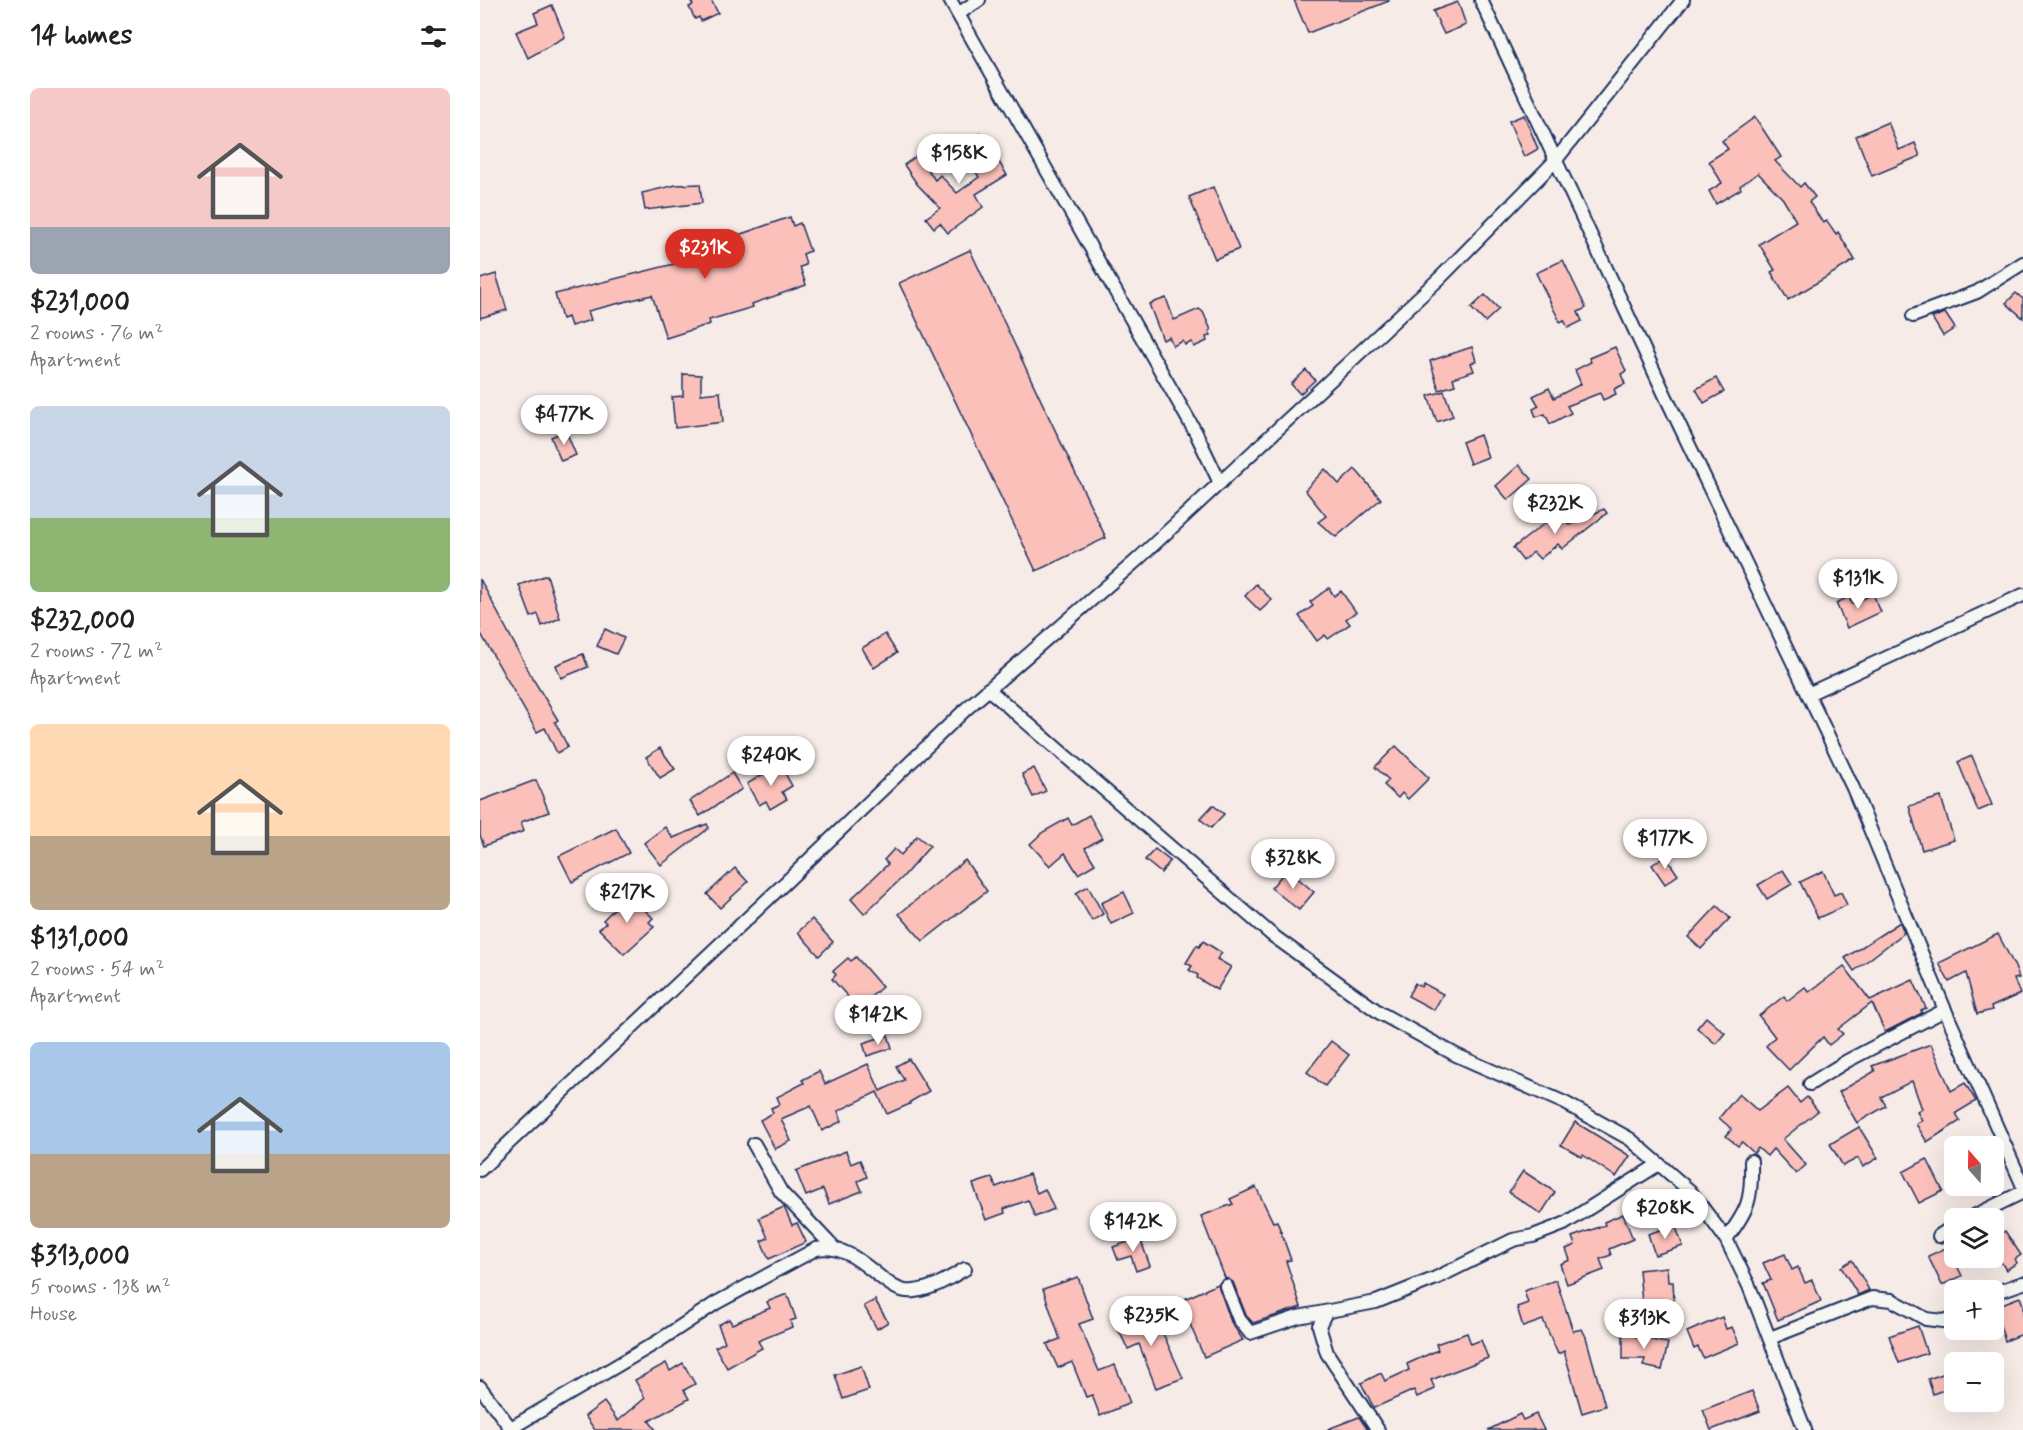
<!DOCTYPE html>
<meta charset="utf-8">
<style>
body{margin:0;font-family:Mynerve,sans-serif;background:#f2f2f2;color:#222;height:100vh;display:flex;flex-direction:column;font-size:22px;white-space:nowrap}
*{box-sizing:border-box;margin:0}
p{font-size:20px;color:#767676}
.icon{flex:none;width:33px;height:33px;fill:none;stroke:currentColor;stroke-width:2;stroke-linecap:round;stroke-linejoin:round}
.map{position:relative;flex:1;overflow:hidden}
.sheet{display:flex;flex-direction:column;background:#fff;width:480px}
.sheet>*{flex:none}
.needle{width:39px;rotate:340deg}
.fabs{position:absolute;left:1464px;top:1136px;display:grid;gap:12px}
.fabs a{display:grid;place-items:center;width:60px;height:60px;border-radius:9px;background:#fff;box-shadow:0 6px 24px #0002;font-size:30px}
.price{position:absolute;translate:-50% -51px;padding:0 14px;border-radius:21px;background:#fff;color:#222;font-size:20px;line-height:39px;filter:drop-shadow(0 2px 3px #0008)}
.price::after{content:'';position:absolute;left:50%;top:36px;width:18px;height:14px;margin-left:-9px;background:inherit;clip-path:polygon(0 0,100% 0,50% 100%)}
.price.active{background:#d93025;color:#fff}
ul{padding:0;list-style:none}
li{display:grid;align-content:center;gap:12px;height:318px;padding:0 30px}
li span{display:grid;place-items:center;height:186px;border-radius:9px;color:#555}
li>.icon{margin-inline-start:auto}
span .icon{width:108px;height:108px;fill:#fffc;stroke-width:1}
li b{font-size:26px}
h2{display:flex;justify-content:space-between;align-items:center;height:72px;padding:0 30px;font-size:26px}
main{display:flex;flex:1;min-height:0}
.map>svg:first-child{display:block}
.building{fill:#fcc0ba;stroke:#1b2f5e;stroke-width:1.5}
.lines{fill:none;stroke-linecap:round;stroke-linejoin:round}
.street-casing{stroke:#1b2f5e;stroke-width:16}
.street{stroke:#f6f6f2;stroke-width:12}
</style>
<main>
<section class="sheet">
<h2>14 homes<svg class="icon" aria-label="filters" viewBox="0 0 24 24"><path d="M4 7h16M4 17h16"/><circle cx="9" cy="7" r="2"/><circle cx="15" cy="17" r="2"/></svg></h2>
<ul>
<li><span style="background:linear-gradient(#f6c9c9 75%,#9aa5b1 0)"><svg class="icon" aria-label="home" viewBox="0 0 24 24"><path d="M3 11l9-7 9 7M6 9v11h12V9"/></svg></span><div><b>$231,000</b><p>2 rooms · 76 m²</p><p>Apartment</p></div></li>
<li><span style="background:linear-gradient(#c9d6e8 60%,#8fb573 0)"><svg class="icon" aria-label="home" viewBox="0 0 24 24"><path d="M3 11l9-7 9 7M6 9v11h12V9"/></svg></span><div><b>$232,000</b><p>2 rooms · 72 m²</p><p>Apartment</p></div></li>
<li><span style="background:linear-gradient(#ffd9b3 60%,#b9a48a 0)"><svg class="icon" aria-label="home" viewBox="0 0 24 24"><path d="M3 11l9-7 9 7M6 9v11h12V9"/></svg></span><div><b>$131,000</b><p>2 rooms · 54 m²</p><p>Apartment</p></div></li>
<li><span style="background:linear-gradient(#a9c7e8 60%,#b9a48a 0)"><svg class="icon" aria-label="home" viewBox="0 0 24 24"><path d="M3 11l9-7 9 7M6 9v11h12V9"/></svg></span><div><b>$313,000</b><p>5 rooms · 138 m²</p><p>House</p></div></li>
</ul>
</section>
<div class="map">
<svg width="1543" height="1430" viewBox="0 0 1543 1430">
<rect width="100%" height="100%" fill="#f7ebe7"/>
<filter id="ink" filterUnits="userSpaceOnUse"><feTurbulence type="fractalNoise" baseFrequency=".0167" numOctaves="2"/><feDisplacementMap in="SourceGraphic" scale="12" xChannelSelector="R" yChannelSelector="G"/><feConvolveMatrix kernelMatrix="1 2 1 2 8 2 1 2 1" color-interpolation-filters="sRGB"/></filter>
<g filter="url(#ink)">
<!-- building -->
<g class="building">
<path d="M210,0H231L238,13L221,21L219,17L215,19L209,7L213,5Z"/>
<path d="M814,0H909V1L828,33Z"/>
<path d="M978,2L986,25L964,34L953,11Z"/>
<path d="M72,5L85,37L48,58L36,32L58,23L54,13Z"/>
<path d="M1044,115L1058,149L1044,157L1029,121Z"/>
<path d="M1275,117L1301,157L1295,161L1320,187L1324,183L1335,197L1329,202L1343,223L1347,221L1356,234L1358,232L1375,260L1308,300L1291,272L1295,270L1279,244L1316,221L1303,199L1278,173L1260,186L1261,189L1236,204L1229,191L1242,183L1229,161L1248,149L1242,141Z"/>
<path d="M1408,122L1419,150L1435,143L1440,156L1392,176L1376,136Z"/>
<path d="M501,133L527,175L496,194L503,207L473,229L468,233L460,223L454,228L446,218L460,208L437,184L424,165L438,155L455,180L460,175L477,193L499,177L480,146Z"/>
<path d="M220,184L222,203L165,210L162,193L196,185Z"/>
<path d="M733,187L759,249L735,259L709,197Z"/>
<path d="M310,217L313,226L320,223L330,251L323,254L326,265L320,267L326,285L272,304L273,307L229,320L230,324L186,338L172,295L108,311L111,320L91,326L88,317L82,319L75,294L194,264L192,258Z"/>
<path d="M490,250L626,538L556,571L419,283Z"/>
<path d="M1083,260L1106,308L1098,312L1102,321L1088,328L1084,320L1080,322L1056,273Z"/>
<path d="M16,274L27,310L0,318V279Z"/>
<path d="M1536,293L1543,299V318L1526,303Z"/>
<path d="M1005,295L1019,309L1005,322L991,308Z"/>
<path d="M686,298L694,320L719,309L723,312L731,330L729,331L731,335L726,337L727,341L714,347L712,342L705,345L703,341L693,346L689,337L683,340L669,304Z"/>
<path d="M1465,313L1475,328L1463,336L1452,318Z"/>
<path d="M992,347L996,361L991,363L994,371L973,378L975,385L959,390L950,361Z"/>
<path d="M1135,347L1146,371L1141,374L1145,384L1134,389L1136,394L1123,400L1120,393L1087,406L1091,413L1070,424L1065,414L1056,417L1053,409L1059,406L1053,396L1069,388L1074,398L1101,384L1095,370L1111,362L1109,358Z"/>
<path d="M826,370L835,380L820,394L811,384Z"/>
<path d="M203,374L221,375V394L240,392L243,422L195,428L192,397L203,396Z"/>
<path d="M1236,378L1244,392L1224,403L1216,389Z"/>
<path d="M964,391L973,416L957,422L948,396Z"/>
<path d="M86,431L96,455L81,461L71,437Z"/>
<path d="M1000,435L1008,457L990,464L982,442Z"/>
<path d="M1039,465L1052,479L1028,500L1016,486Z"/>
<path d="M845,469L859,484L875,469L901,499L856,537L838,522L846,516L825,490Z"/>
<path d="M1124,509L1127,513L1082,549L1078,544L1060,559L1053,552L1043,561L1033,548L1079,512L1089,525Z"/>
<path d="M67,575L80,618L62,626L58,614L51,617L39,585Z"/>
<path d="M0,579L53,679L78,720L75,722L88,747L77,753L65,728L57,732L0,632Z"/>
<path d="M776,584L792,600L780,611L765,596Z"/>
<path d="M849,588L854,596L861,591L876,612L866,619L870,624L848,639L845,635L837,641L819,616L833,606L830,602Z"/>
<path d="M1393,594L1401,612L1367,628L1356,603L1369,597L1372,604Z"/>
<path d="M125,629L144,638L136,654L117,646Z"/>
<path d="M405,634L417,653L394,668L382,648Z"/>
<path d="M103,654L108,667L81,678L76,665Z"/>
<path d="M916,746L949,778L928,799L922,793L918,798L904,785L909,780L895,767Z"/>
<path d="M180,748L195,769L180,778L166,757Z"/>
<path d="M1492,756L1512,805L1498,811L1478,762Z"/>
<path d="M300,764L312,786L302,792L307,799L290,809L286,801L279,805L267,784Z"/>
<path d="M554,768L566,791L553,797L542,774Z"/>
<path d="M252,773L262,789L220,816L210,801Z"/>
<path d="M56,780L69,812L41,822L44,831L4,846L0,835V801Z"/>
<path d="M1461,797L1474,840L1442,850L1429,806Z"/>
<path d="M733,805L744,814L731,828L720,819Z"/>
<path d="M609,815L622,838L605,848L615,864L598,874L585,853L570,866L550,844L563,832L588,818L592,825Z"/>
<path d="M227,824L229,828L181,865L164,843L185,827L193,838Z"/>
<path d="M136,828L149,853L92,882L79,856Z"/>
<path d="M437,836L450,846L422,878L384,914L371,899L408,864L404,860L414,849L421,855Z"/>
<path d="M675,849L690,861L681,873L665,860Z"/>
<path d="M1185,856L1198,875L1185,884L1172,865Z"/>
<path d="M485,860L507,891L443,941L419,914Z"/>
<path d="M255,868L268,882L240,908L227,894Z"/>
<path d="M807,869L834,892L819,910L791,888Z"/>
<path d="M1303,870L1312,884L1287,899L1278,885Z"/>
<path d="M1343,871L1354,895L1361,892L1367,905L1338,918L1320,882Z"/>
<path d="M608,886L623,914L612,921L596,893Z"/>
<path d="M644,892L654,913L631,924L621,903Z"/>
<path d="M149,894L173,918L169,922L174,927L144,954L119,929L126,923L123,920Z"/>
<path d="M1237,906L1250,918L1221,949L1208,937Z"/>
<path d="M332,919L353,942L339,956L318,932Z"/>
<path d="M1420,922L1424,933L1374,971L1365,958Z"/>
<path d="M1518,934L1535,967L1539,978L1534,979L1540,994L1511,1007L1512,1010L1497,1014L1486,973L1469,982L1459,963Z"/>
<path d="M723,941L742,953L737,959L751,967L737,990L717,978L718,975L709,970L712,966L706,963L717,945L719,947Z"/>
<path d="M376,957L402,987L378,1008L352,979L356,975L353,971L368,958L371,961Z"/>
<path d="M1364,966L1390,1000L1433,980L1446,1008L1441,1010L1442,1013L1405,1032L1392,1003L1358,1029L1363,1034L1349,1045L1343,1037L1309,1070L1286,1046L1295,1037L1279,1016L1304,996L1307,1001L1325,987L1329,992Z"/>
<path d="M935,983L941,987L943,983L963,994L954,1010L928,996Z"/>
<path d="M1226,1017L1245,1033L1236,1044L1217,1028Z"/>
<path d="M408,1035L412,1048L387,1056L383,1043Z"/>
<path d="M851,1041L869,1055L845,1086L827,1072Z"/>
<path d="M1451,1044L1471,1091L1485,1083L1496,1101L1476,1113L1480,1121L1447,1142L1436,1124L1442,1120L1437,1112L1442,1109L1432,1081L1401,1097L1406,1106L1377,1123L1359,1092L1395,1071L1392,1066Z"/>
<path d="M429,1059L449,1091L430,1102V1104L407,1114L397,1092L358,1111L362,1121L342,1131L331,1106L301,1119L311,1141L295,1149L280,1120L293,1113L291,1108L300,1104L297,1097L324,1083L322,1080L339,1071L345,1084L388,1064L400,1091L424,1080L416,1066Z"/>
<path d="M1308,1088L1320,1103L1327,1097L1338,1111L1303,1139L1326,1165L1316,1174L1293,1149L1287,1156L1278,1148L1274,1153L1262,1142L1258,1146L1246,1136L1252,1129L1239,1118L1259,1094L1278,1111Z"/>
<path d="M1095,1122L1150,1156L1136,1177L1103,1155L1102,1157L1081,1145Z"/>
<path d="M1379,1127L1398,1158L1383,1167L1378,1158L1363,1166L1350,1144Z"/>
<path d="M366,1151L371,1164L380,1160L387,1177L378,1181L382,1191L349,1204L343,1189L326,1196L316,1171Z"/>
<path d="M1447,1159L1463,1191L1439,1203L1423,1172Z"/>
<path d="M1043,1171L1075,1192L1061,1214L1029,1192Z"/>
<path d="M549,1174L557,1193L565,1189L574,1209L555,1217L548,1200L524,1209L525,1213L506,1220L493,1184L512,1178L516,1187Z"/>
<path d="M776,1187L793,1222L797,1221L811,1260L806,1261L821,1307L773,1323L766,1315L753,1282L745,1278L721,1216L753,1204L750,1199Z"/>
<path d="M304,1207L312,1225L317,1223L326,1242L289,1259L281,1241L288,1238L279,1218Z"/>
<path d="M1143,1214L1153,1239L1129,1249L1131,1255L1120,1259L1124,1270L1087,1284L1080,1264L1090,1260L1086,1249L1095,1245L1092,1237L1125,1225L1124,1222Z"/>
<path d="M1195,1225L1203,1246L1175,1255L1168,1234Z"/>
<path d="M1525,1231L1541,1255L1535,1259L1537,1263L1526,1270L1514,1251V1239Z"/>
<path d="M660,1238L670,1266L656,1271L651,1256L638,1260L633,1247Z"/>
<path d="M1468,1247L1482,1276L1462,1285L1448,1256Z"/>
<path d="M1305,1254L1312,1270L1318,1267L1325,1283L1332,1280L1341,1301L1298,1320L1283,1283L1291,1280L1283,1263Z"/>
<path d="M1372,1260L1389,1290L1378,1295L1361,1267Z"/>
<path d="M1187,1267L1188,1282H1193L1194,1300L1162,1303L1159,1270Z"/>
<path d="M598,1277L613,1319L599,1324L619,1371L635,1365L650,1403L620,1416L612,1395L606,1397L592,1362L578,1368L567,1344L580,1339L563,1289Z"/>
<path d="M1076,1280L1093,1331L1102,1329L1106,1337L1125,1406L1102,1413L1084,1351L1078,1354L1063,1320L1043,1327L1037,1307L1048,1303L1044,1291Z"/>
<path d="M738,1284L751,1322L763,1340L724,1357L700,1301Z"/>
<path d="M307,1294L316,1319L310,1321L312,1327L278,1341L282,1348L247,1368L235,1347L245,1342L238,1325L249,1319L252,1324L290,1308L287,1302Z"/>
<path d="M1540,1297L1543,1305V1334L1525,1341L1514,1307Z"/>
<path d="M395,1300L408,1322L397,1329L384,1306Z"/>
<path d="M672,1309L703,1378L676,1388L659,1344L648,1349L636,1325Z"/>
<path d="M1242,1317L1246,1329L1252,1327L1259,1343L1223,1358L1218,1347L1214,1349L1207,1332Z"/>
<path d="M1438,1326L1447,1353L1419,1363L1409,1336Z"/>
<path d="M1143,1328H1156V1337L1162,1338L1165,1344L1166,1339L1188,1343L1182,1370L1163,1366L1165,1359H1143Z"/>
<path d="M987,1333L991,1344L1001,1340L1008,1358L951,1380L955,1389L937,1397L934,1390L894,1408L881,1383L901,1373L905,1381L929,1370L927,1364L958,1350L956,1344Z"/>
<path d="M186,1363L190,1371L203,1363L215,1384L204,1390L209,1399L169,1421L176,1430H115L105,1416L124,1402L138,1421L165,1398L155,1380Z"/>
<path d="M381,1366L389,1390L363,1399L355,1375Z"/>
<path d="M1474,1370V1386L1453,1394L1448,1379Z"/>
<path d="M1272,1391L1280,1411L1231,1430L1223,1410Z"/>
<path d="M1040,1414L1043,1420L1056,1414L1064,1430H1008Z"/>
<path d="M879,1417L888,1430H848V1429Z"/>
</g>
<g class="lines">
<defs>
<g id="street">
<path d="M470,0L716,433L740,483"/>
<path d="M1001,0L1186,397L1373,788L1465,1010L1543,1186"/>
<path d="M478,14L499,0"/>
<path d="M1433,316L1497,292L1543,263"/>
<path d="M508,689L792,935L900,1013L976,1055L1085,1103L1150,1139L1210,1191L1246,1239L1269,1286L1325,1430"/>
<path d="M1328,694L1543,595"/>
<path d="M1330,1084L1367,1061L1465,1010"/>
<path d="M274,1144L301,1192L352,1246"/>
<path d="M0,1170L305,883L486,709L657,560L961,277L1075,161L1203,0"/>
<path d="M1490,1218L1543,1192"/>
<path d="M1459,1236L1474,1226"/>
<path d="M1246,1239C1269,1209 1272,1199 1271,1161"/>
<path d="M746,1286L759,1319L770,1333L818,1317L896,1302L956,1278L1033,1240L1053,1236L1084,1224L1179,1164"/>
<path d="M1514,1293L1543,1283"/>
<path d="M846,1312L839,1326L847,1353L898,1430"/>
<path d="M1290,1338L1392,1298L1412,1300L1446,1319L1463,1321L1474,1318"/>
<path d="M0,1387L32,1430"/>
<path d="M31,1428L177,1342L236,1303L336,1249C381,1241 403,1296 434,1291C453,1289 470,1278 485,1269"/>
</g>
</defs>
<!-- street casing -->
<use href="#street" class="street-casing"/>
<!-- street -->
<use href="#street" class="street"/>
</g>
</g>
</svg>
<div class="fabs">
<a><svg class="needle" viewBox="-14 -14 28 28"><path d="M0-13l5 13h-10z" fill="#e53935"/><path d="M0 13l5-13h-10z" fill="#767676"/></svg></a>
<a><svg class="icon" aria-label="layers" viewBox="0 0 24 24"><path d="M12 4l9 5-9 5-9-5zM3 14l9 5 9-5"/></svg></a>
<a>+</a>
<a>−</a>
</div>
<b class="price" style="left:479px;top:185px">$158K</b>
<b class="price active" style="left:225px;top:280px">$231K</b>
<b class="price" style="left:84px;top:446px">$477K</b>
<b class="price" style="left:1075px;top:535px">$232K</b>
<b class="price" style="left:1378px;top:610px">$131K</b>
<b class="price" style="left:291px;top:787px">$240K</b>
<b class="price" style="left:1185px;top:870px">$177K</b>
<b class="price" style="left:813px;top:890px">$328K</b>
<b class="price" style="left:147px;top:924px">$217K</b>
<b class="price" style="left:398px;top:1046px">$142K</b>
<b class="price" style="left:1185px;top:1240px">$208K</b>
<b class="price" style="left:653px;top:1253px">$142K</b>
<b class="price" style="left:671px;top:1347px">$235K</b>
<b class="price" style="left:1164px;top:1350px">$313K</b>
</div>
</main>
